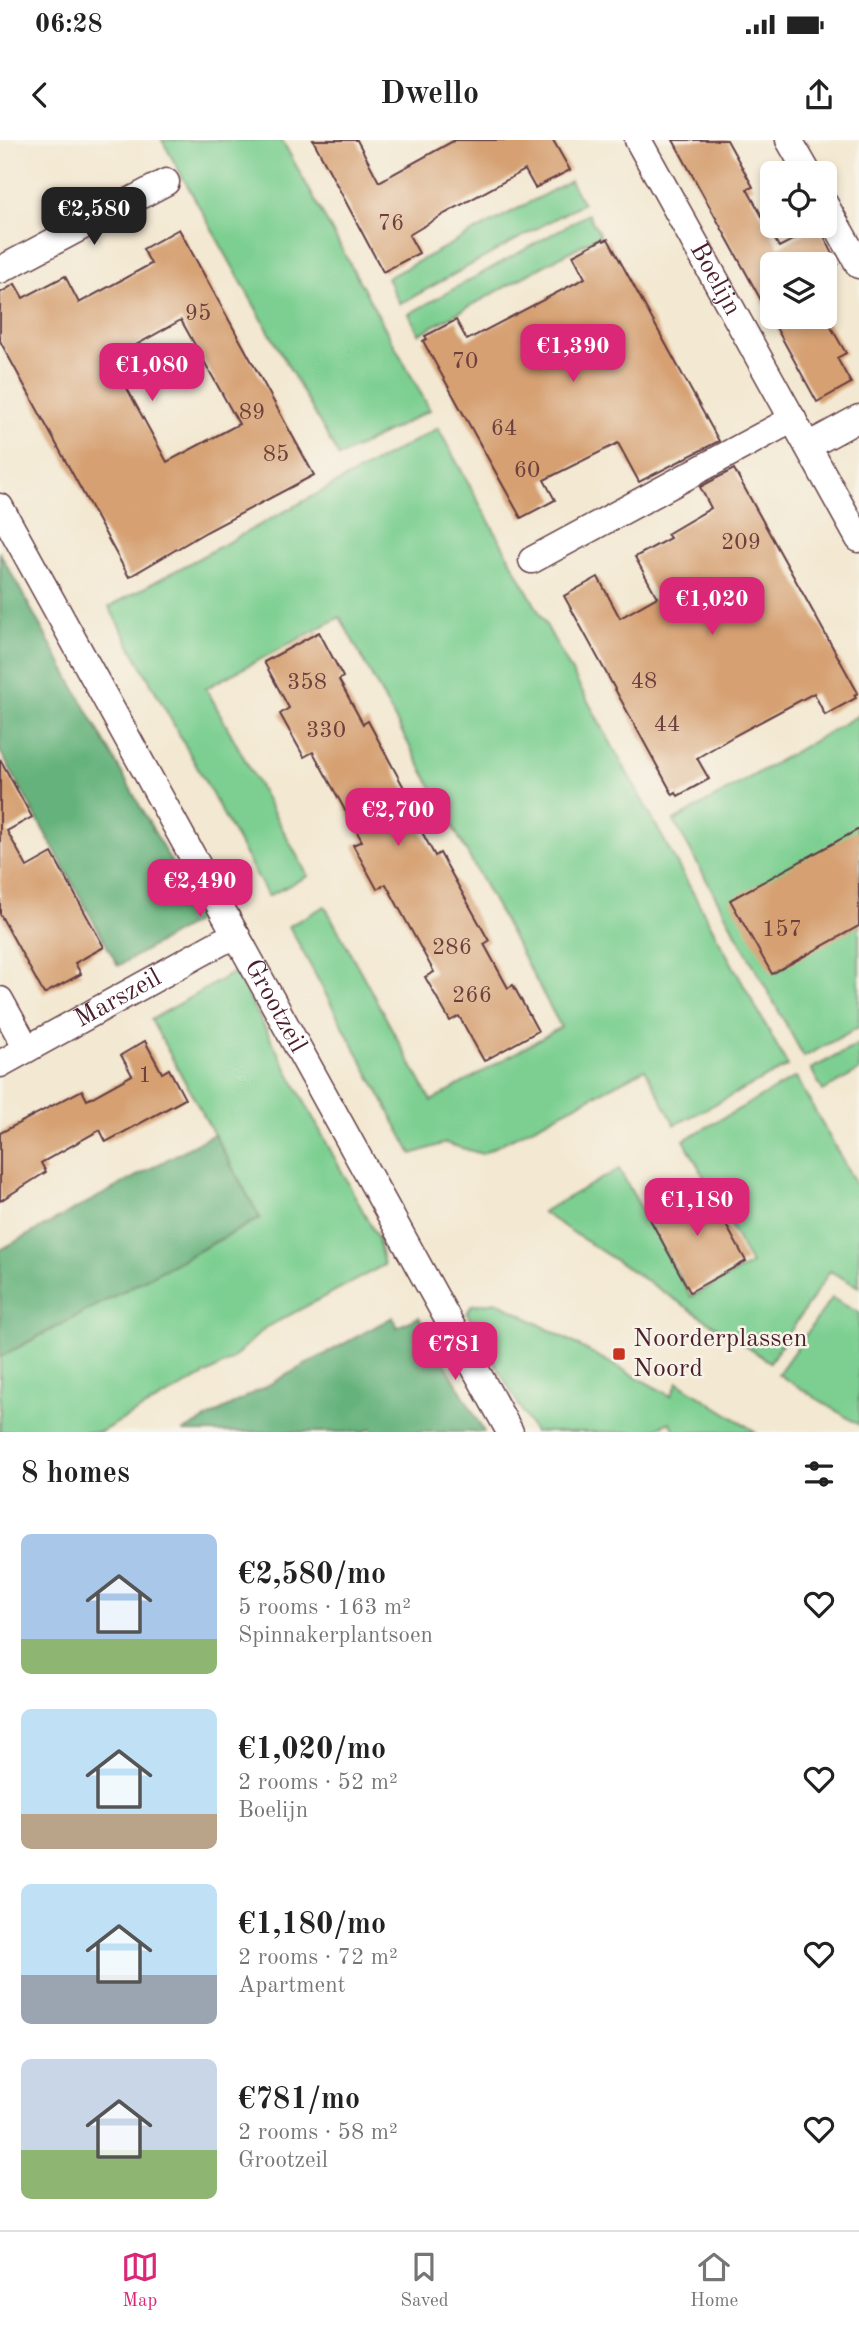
<!DOCTYPE html>
<meta charset="utf-8">
<style>
body{margin:0;font-family:"Old Standard TT",serif;background:#f6f6f6;color:#222;height:100vh;display:flex;flex-direction:column;font-size:26px;white-space:nowrap}
*{box-sizing:border-box;margin:0}
p{font-size:23px;color:#767676}
.icon{flex:none;width:38px;height:38px;fill:none;stroke:currentColor;stroke-width:2;stroke-linecap:round;stroke-linejoin:round}
.map{position:relative;height:1292px;overflow:hidden}
.side{display:flex;flex-direction:column;background:#fff;flex:1}
.side>*{flex:none}
.tools{position:absolute;left:760px;top:21px;display:grid;gap:14px}
.tools a{display:grid;place-items:center;width:77px;height:77px;border-radius:10px;background:#fff;box-shadow:0 4px 10px #0003;font-size:35px}
.price{position:absolute;translate:-50% -60px;padding:0 16px;border-radius:14px;background:#db2777;color:#fff;font-size:23px;line-height:46px;filter:drop-shadow(0 2px 4px #0008)}
.price::after{content:'';position:absolute;left:50%;top:42px;width:21px;height:16px;margin-left:-10px;background:inherit;clip-path:polygon(0 0,100% 0,50% 100%)}
.price.selected{background:#222;color:#fff}
ul{padding:0;list-style:none}
li{display:flex;align-items:center;gap:21px;height:175px;padding:0 21px}
li span{display:grid;place-items:center;flex:none;width:196px;height:140px;border-radius:10px;color:#555}
li>.icon{margin-inline-start:auto}
span .icon{width:84px;height:84px;fill:#fffc;stroke-width:1}
li b{font-size:30px}
h2{display:flex;justify-content:space-between;align-items:center;height:84px;padding:0 21px;font-size:30px}
.status{display:flex;justify-content:space-between;align-items:center;height:49px;padding:0 35px;background:#fff;direction:ltr}
.status svg{height:19px;fill:currentColor}
header{display:flex;justify-content:space-between;align-items:center;height:91px;padding:0 21px;background:#fff;font-size:32px;font-weight:600}
.tabs{display:flex;justify-content:space-around;align-items:center;height:98px;border-top:2px solid #e0e0e0;background:#fff;font-size:19px;color:#767676}
.tabs a{display:grid;justify-items:center;gap:4px}
.tabs .selected{color:#db2777}
.map>svg:first-child{display:block}
.green{fill:#7ccf91;stroke:#63775e;stroke-width:2}
.forest{fill:#65b27b;stroke:#586853;stroke-width:2}
.building{fill:#d6a072;fill-rule:evenodd}
.lines{fill:none;stroke-linecap:round;stroke-linejoin:round}
.street-casing{stroke:#633d44;stroke-width:29}
.street{stroke:#fff;stroke-width:26}
.poi-dot{fill:#c8321e;stroke:#f7f3e8;stroke-width:2.5}
.labels{text-anchor:middle;dominant-baseline:central;stroke-width:5;stroke-linejoin:round;paint-order:stroke}
.number-label{font-size:23px;fill:#6d3f3d}
.street-label{font-size:26px;fill:#4a1f2b;stroke:#f7f3e8}
.poi-label{font-size:26px;fill:#4a1f2b;stroke:#f7f3e8;text-anchor:start}
</style>
<div class="status"><b>06:28</b><svg viewBox="0 0 49 12"><path d="M0 12V9h3v3zM5 12V6h3v6zM10 12V3h3v9zM15 12V0h3v12zM26 1h20v11H26zM47 4h2v5h-2z"/></svg></div>
<header><svg class="icon" aria-label="back" viewBox="0 0 24 24"><path d="M15 5l-7 7 7 7"/></svg>Dwello<svg class="icon" aria-label="share" viewBox="0 0 24 24"><path d="M12 15V3M7 8l5-5 5 5M5 13v7h14v-7"/></svg></header>
<div class="map">
<svg width="859" height="1292" viewBox="0 0 859 1292">
<rect width="100%" height="100%" fill="#f7f3e8"/>
<filter id="ink" filterUnits="userSpaceOnUse"><feTurbulence type="fractalNoise" baseFrequency=".0143" numOctaves="2"/><feDisplacementMap in="SourceGraphic" scale="14" xChannelSelector="R" yChannelSelector="G"/><feConvolveMatrix kernelMatrix="1 2 1 2 8 2 1 2 1" color-interpolation-filters="sRGB"/></filter>
<filter id="wash" filterUnits="userSpaceOnUse"><feTurbulence type="fractalNoise" baseFrequency=".00686" numOctaves="4" result="noise"/><feDisplacementMap in="SourceGraphic" scale="28" xChannelSelector="R" yChannelSelector="G"/><feGaussianBlur stdDeviation="1.57" result="paint"/><feColorMatrix in="noise" values="0 0 0 0 0 0 0 0 0 0 0 0 0 0 0 0 0 1.4 0 .05"/><feComposite in="paint" operator="in"/></filter>
<g filter="url(#wash)">
<rect width="100%" height="100%" fill="#f3e8d1"/>
<!-- green -->
<g class="green">
<path d="M162,0H282L430,270L339,317Z"/>
<path d="M570,41L583,63L400,164L387,138Z"/>
<path d="M588,74L600,95L419,194L409,174Z"/>
<path d="M438,288L788,926L675,985L645,929L482,1014L445,1003L412,1014L289,786L325,766L431,961L561,887L340,477L206,548L308,736L268,756L109,467Z"/>
<path d="M859,575V887L804,917L674,681Z"/>
<path d="M235,832L378,1099L384,1125L265,1188L230,1221L100,1292H0V1217L260,1078L151,880Z"/>
<path d="M859,904V931L823,951L811,929Z"/>
<path d="M796,937L859,1050V1147L830,1131L770,1222L542,1072L619,1029L691,1157L751,1124L684,1000Z"/>
<path d="M832,1158L859,1173V1285L778,1234Z"/>
<path d="M498,1162L671,1256L678,1242L756,1292H676L670,1282L649,1292H534L467,1173L472,1165Z"/>
</g>
<!-- forest -->
<g class="forest">
<path d="M0,413L202,778L118,826L0,611Z"/>
<path d="M214,994L260,1078L0,1217V1110Z"/>
<path d="M393,1177L397,1187L419,1177L484,1292H374L371,1288L363,1292H182Z"/>
</g>
<g id="blocks">
<!-- building -->
<g class="building">
<path d="M313,0H357L379,42L455,0H553L570,30L535,48L525,30L446,73L409,95L419,113L383,132Z"/>
<path d="M673,0H727L753,47L747,49L779,107L819,86L838,124H772V177H825L846,213L837,218L851,243L817,262Z"/>
<path d="M179,89L314,335L206,392L129,437L0,201V153L15,144L23,158L65,136L79,163L151,124L143,109ZM181,180L239,284L167,322L111,219Z"/>
<path d="M603,99L604,101L608,99L719,301L639,342L618,303L544,340L555,360L521,378L423,201L427,199L425,196L456,180L467,200L585,138L573,115Z"/>
<path d="M734,329L858,553L854,555L856,558L825,575L814,553L734,596L697,618L709,639L678,656L676,653L673,655L564,456L598,437L620,478L657,457L635,417L670,398L667,394L711,368L700,347Z"/>
<path d="M319,492L343,537L339,540L363,584L368,581L416,670L411,672L435,716L440,713L489,801L484,804L508,848L513,845L538,891L484,921L459,876L450,881L425,837L434,832L386,744L377,749L353,705L362,701L313,612L304,617L280,574L289,568L264,522Z"/>
<path d="M0,619L32,677L7,691L27,727L52,713L104,807L75,823L81,834L44,854L0,774Z"/>
<path d="M859,689V786L772,834L730,760Z"/>
<path d="M145,901L162,933L169,929L185,959L106,1002L100,990L41,1023L46,1032L0,1061V993L82,950L87,960L132,935L121,915Z"/>
<path d="M703,1043L746,1121L690,1152L647,1074Z"/>
</g>
</g>
</g>
<g filter="url(#ink)">
<use href="#blocks" fill-opacity="0" stroke="#633d44" stroke-width="2"/>
<g class="lines">
<defs>
<g id="street">
<path id="s1" d="M638,0L859,399"/>
<path d="M789,0L808,33"/>
<path d="M824,63L859,125"/>
<path d="M0,130L166,42"/>
<path d="M808,306L859,278"/>
<path id="s2" d="M0,367L510,1292"/>
<path d="M532,420L793,279"/>
<path d="M0,860L27,909"/>
<path id="s3" d="M0,924L221,802L237,796"/>
</g>
</defs>
<!-- street casing -->
<use href="#street" class="street-casing"/>
<!-- street -->
<use href="#street" class="street"/>
</g>
</g>
<!-- markers -->
<rect class="poi-dot" x="612" y="1207" width="14" height="14" rx="3.5"/>
<g class="labels">
<!-- number labels -->
<g class="number-label">
<text x="391" y="83">76</text>
<text x="198" y="173">95</text>
<text x="465" y="221">70</text>
<text x="252" y="272">89</text>
<text x="504" y="288">64</text>
<text x="276" y="314">85</text>
<text x="527" y="330">60</text>
<text x="741" y="402">209</text>
<text x="644" y="541">48</text>
<text x="307" y="542">358</text>
<text x="667" y="584">44</text>
<text x="326" y="590">330</text>
<text x="782" y="789">157</text>
<text x="452" y="807">286</text>
<text x="472" y="855">266</text>
<text x="145" y="935">1</text>
</g>
<!-- street labels -->
<g class="street-label">
<text stroke="none"><textPath href="#s1" startOffset="159">Boelijn</textPath></text>
<text stroke="none"><textPath href="#s3" startOffset="135">Marszeil</textPath></text>
<text stroke="none"><textPath href="#s2" startOffset="570">Grootzeil</textPath></text>
</g>
<!-- poi labels -->
<g class="poi-label">
<text x="633" y="1199">Noorderplassen<tspan x="633" dy="30">Noord</tspan></text>
</g>
</g>
</svg>
<div class="tools">
<a><svg class="icon" aria-label="locate" viewBox="0 0 24 24"><circle cx="12" cy="12" r="6"/><path d="M12 2v4M12 18v4M2 12h4M18 12h4"/></svg></a>
<a><svg class="icon" aria-label="layers" viewBox="0 0 24 24"><path d="M12 4l9 5-9 5-9-5zM3 14l9 5 9-5"/></svg></a>
</div>
<b class="price selected" style="left:94px;top:107px">€2,580</b>
<b class="price" style="left:573px;top:244px">€1,390</b>
<b class="price" style="left:152px;top:263px">€1,080</b>
<b class="price" style="left:712px;top:497px">€1,020</b>
<b class="price" style="left:398px;top:708px">€2,700</b>
<b class="price" style="left:200px;top:779px">€2,490</b>
<b class="price" style="left:697px;top:1098px">€1,180</b>
<b class="price" style="left:455px;top:1242px">€781</b>
</div>
<section class="side">
<h2>8 homes<svg class="icon" aria-label="filters" viewBox="0 0 24 24"><path d="M4 7h16M4 17h16"/><circle cx="9" cy="7" r="2"/><circle cx="15" cy="17" r="2"/></svg></h2>
<ul>
<li><span style="background:linear-gradient(#a9c7e8 75%,#8fb573 0)"><svg class="icon" aria-label="home" viewBox="0 0 24 24"><path d="M3 11l9-7 9 7M6 9v11h12V9"/></svg></span><div><b>€2,580/mo</b><p>5 rooms · 163 m²</p><p>Spinnakerplantsoen</p></div><svg class="icon" aria-label="heart" viewBox="0 0 24 24"><path d="M12 20l-8-8c-3-5 5-10 8-4 3-6 11-1 8 4z"/></svg></li>
<li><span style="background:linear-gradient(#bfe0f5 75%,#b9a48a 0)"><svg class="icon" aria-label="home" viewBox="0 0 24 24"><path d="M3 11l9-7 9 7M6 9v11h12V9"/></svg></span><div><b>€1,020/mo</b><p>2 rooms · 52 m²</p><p>Boelijn</p></div><svg class="icon" aria-label="heart" viewBox="0 0 24 24"><path d="M12 20l-8-8c-3-5 5-10 8-4 3-6 11-1 8 4z"/></svg></li>
<li><span style="background:linear-gradient(#bfe0f5 65%,#9aa5b1 0)"><svg class="icon" aria-label="home" viewBox="0 0 24 24"><path d="M3 11l9-7 9 7M6 9v11h12V9"/></svg></span><div><b>€1,180/mo</b><p>2 rooms · 72 m²</p><p>Apartment</p></div><svg class="icon" aria-label="heart" viewBox="0 0 24 24"><path d="M12 20l-8-8c-3-5 5-10 8-4 3-6 11-1 8 4z"/></svg></li>
<li><span style="background:linear-gradient(#c9d6e8 65%,#8fb573 0)"><svg class="icon" aria-label="home" viewBox="0 0 24 24"><path d="M3 11l9-7 9 7M6 9v11h12V9"/></svg></span><div><b>€781/mo</b><p>2 rooms · 58 m²</p><p>Grootzeil</p></div><svg class="icon" aria-label="heart" viewBox="0 0 24 24"><path d="M12 20l-8-8c-3-5 5-10 8-4 3-6 11-1 8 4z"/></svg></li>
</ul>
</section>
<nav class="tabs">
<a class="selected"><svg class="icon" aria-label="map" viewBox="0 0 24 24"><path d="M3 6l6-2 6 2 6-2v14l-6 2-6-2-6 2zM9 4v14M15 6v14"/></svg>Map</a>
<a><svg class="icon" aria-label="saved" viewBox="0 0 24 24"><path d="M7 4h10v16l-5-4-5 4z"/></svg>Saved</a>
<a><svg class="icon" aria-label="home" viewBox="0 0 24 24"><path d="M3 11l9-7 9 7M6 9v11h12V9"/></svg>Home</a>
</nav>
